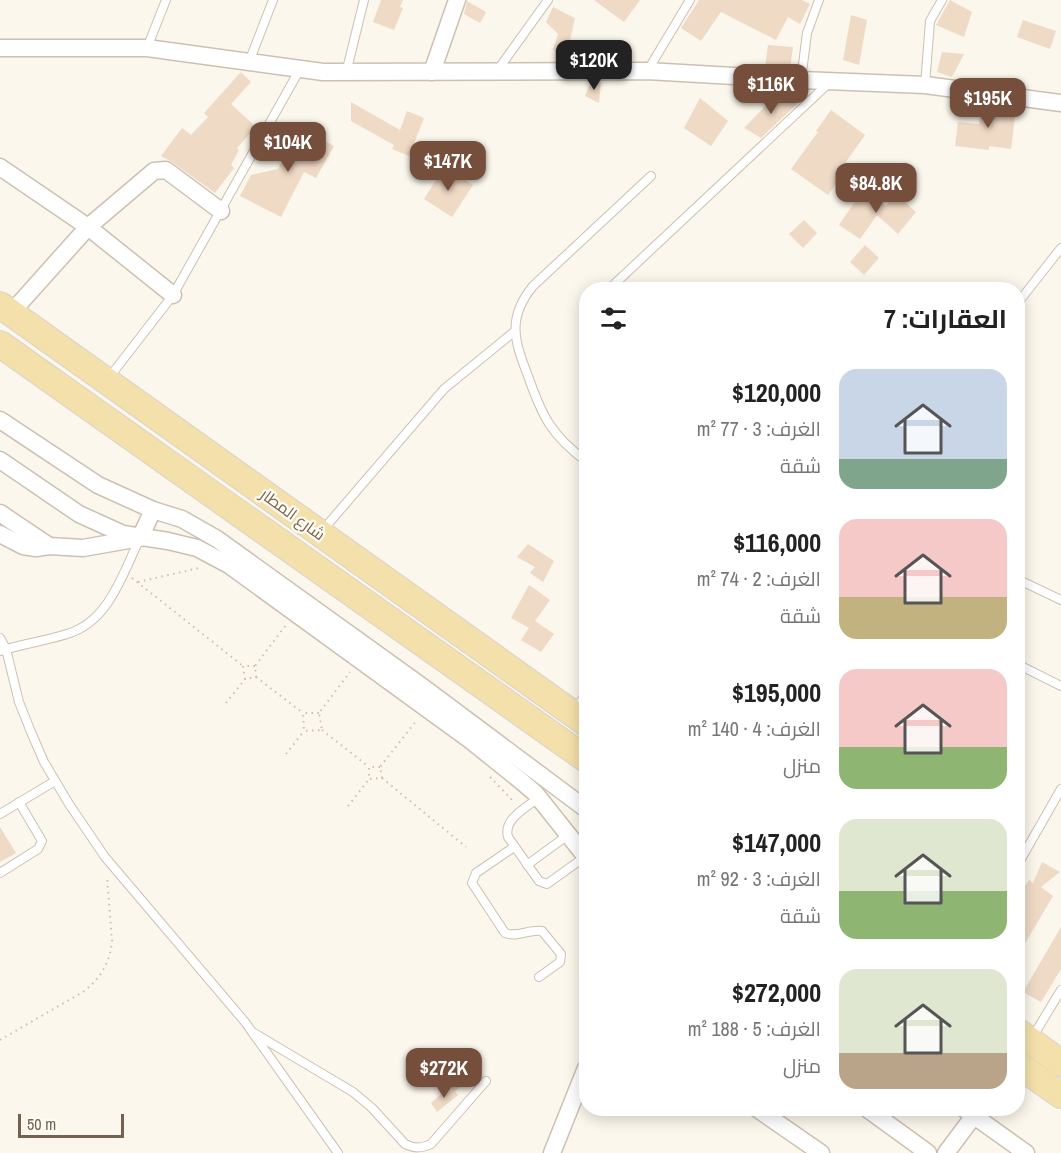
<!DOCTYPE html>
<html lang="ar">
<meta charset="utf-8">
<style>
body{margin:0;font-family:"Archivo Narrow",Cairo,sans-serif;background:#f2f2f2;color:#222;direction:rtl;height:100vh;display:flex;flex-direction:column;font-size:22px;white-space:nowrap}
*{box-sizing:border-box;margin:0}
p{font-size:20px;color:#767676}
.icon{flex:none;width:33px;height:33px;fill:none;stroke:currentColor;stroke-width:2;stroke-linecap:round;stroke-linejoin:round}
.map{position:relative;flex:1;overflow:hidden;direction:ltr}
.side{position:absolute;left:579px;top:282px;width:446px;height:834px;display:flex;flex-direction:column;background:#fff;border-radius:24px;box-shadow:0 3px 15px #0003;direction:rtl}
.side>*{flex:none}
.scale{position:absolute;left:18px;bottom:15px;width:106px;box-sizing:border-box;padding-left:6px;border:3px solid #766150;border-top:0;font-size:16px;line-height:21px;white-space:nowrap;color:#766150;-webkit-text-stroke:4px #fefbf2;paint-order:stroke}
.price{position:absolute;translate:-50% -51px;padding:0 14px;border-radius:12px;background:#754e3c;color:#fff;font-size:20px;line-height:39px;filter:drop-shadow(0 2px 3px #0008)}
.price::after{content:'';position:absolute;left:50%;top:36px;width:18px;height:14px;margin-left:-9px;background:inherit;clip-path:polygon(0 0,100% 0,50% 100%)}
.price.active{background:#222;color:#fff}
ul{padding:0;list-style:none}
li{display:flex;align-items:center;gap:18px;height:150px;padding:0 18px}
li span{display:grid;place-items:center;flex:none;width:168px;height:120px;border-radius:18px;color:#555}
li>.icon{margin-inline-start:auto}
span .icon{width:72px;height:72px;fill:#fffc;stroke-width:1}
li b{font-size:26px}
h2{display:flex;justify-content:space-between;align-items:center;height:72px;padding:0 18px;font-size:26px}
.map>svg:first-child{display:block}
.building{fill:#efdac5}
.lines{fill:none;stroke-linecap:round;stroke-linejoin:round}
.lane-casing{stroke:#cdc0b2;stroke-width:10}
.street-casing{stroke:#cdc0b2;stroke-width:19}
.primary-casing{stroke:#d9d3ce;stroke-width:28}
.path{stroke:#d5bda8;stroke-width:2;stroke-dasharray:1.5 4.5;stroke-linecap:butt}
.lane{stroke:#fff;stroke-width:8}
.street{stroke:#fff;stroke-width:16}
.primary{stroke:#f4e0aa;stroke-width:26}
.labels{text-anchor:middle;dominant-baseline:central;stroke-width:4.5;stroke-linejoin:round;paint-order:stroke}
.street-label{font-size:16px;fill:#766150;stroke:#fefbf2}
</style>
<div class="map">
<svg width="1061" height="1153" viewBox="0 0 1061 1153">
<rect width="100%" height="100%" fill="#fbf7ec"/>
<!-- building -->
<g class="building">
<path d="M381,0H403L400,7L403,8L394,30L373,22Z"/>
<path d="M594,0H640L624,22Z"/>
<path d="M699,0H802L810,4L800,24L788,17L776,40L721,12L701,41L681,28Z"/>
<path d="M950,0L972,12L964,37L936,25Z"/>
<path d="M467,1L486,12L480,23L464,14Z"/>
<path d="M553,7L575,18L566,58L553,50L558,34L546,22Z"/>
<path d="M851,15L867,20L859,65L843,60Z"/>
<path d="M1023,20L1056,31L1050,49L1017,37Z"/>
<path d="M768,45L793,47L790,69L765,67Z"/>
<path d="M942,52L964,54L952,77L937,72Z"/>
<path d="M241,72L251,82L231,104L256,127L237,148L239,150L231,165L234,168L215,193L172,162L161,156L182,128L191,135L208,117L204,113Z"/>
<path d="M591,82H601L599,103L585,96Z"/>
<path d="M779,92L797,104L761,138L744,128Z"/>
<path d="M700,98L728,121L711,146L684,128Z"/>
<path d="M351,102L400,130L407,111L424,118L409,156L392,149L394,145L351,121Z"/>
<path d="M982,103L1016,108L1011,149L989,146V150L955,146L958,122L979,124Z"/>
<path d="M831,110L865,135L840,170L844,173L828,195L791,169L818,132L816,131Z"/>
<path d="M302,127L334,146L316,178L304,172L281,217L240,196L251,175L278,169Z"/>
<path d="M445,166L473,185L452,217L424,199Z"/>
<path d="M863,190L886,206L896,194L916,212L898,234L877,215L860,239L839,225Z"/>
<path d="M804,220L817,233L803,248L789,234Z"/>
<path d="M865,245L879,258L864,275L850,262Z"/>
<path d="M528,544L554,561L543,582L530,573L535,567L517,557Z"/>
<path d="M529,585L550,600L535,621L554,634L541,652L521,640L529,628L511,618Z"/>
<path d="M0,827L16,853L0,862Z"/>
<path d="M1042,862L1060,872L1041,887L1053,896L1017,957V898L1029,880L1033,883Z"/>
<path d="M1061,927V969L1041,1002L1023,992Z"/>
<path d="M442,1052L467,1079L455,1092L430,1064Z"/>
<path d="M450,1086L458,1095L437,1112L431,1103Z"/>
</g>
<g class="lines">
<defs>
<g id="lane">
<path d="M147,48L166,0"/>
<path d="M249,62L273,0"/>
<path d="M648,70L690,0"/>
<path d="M497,71L548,0"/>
<path d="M346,73L364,0"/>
<path d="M801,80L807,33L819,0"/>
<path d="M925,85L930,21L942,0"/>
<path d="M608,290L829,83"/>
<path d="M1017,304L1061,248"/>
<path d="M586,310L584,312L586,314"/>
<path d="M108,379L173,295L300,69"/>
<path d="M586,461C551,435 542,416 528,376C514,340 507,318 533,286L651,176"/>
<path d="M322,531L444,389L515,331"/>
<path d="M1017,579L1061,600"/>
<path d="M0,638L6,649L19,702L31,732L44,762L69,804L105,857L245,1022L338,1153"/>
<path d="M0,651C22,644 45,641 67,634C109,622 123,573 140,538"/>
<path d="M1017,664L1061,686"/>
<path d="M575,710L586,694"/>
<path d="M538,798C526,808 503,819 508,837L539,881L547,884L586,856"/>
<path d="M0,814L55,781"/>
<path d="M514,847L476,873L472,883L505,933C517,938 529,929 542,931L561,954L560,962L539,977"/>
<path d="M527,865L568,835"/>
<path d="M1017,866L1061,789"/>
<path d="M0,873L38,849L42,841L19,802"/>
<path d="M254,1033L353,1092L372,1108L405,1144C415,1149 422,1148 431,1144L486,1081"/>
<path d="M1032,1038L1061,990"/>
</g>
<g id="street">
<path d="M0,48H147L323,72L647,71L801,80L925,85L1061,103"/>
<path d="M432,72L457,0"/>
<path d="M0,167L88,227L173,295"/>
<path d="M11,313L88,227L154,171L166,170L221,211"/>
<path d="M0,420L98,485L153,510L182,519L217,539L420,685L586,809"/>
<path d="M0,460L79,514L123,534L168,541L197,548L229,565L470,740L521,781L535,793L586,857"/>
<path d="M0,513L49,546"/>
<path d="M0,534L23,546L36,548L49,546L83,548L140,538L153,510"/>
<path d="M756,1108L821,1153"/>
<path d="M866,1108L928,1153"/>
<path d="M963,1108L1026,1153"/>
<path d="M552,1153L586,1068"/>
<path d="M946,1153L973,1117"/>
</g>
<g id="primary">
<path d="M0,305L586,723"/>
<path d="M0,344L586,759"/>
<path d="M1017,1031L1061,1063"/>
<path d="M1017,1064L1061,1095"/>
</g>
</defs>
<!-- lane casing -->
<use href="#lane" class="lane-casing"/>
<!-- street casing -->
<use href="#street" class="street-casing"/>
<!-- primary casing -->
<use href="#primary" class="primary-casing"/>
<!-- path -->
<g class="path">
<path d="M132,578L243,666"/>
<path d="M138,582L199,568"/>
<path d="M255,666H243L245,679L256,677L255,666L286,625"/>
<path d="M256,677L303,713"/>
<path d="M226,703L245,679"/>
<path d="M319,713H303L304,731L322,730L319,713L350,672"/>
<path d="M322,730L369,767"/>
<path d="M286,754L304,731"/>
<path d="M380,767H369V779L382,778L380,767L417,720"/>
<path d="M490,777L515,803"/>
<path d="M382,778L466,847"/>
<path d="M348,806L369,779"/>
<path d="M0,1040L83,992C100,979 110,963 112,941L107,876"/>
</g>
<!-- lane -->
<use href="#lane" class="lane"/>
<!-- street -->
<use href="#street" class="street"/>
<!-- primary -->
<use href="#primary" class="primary"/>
</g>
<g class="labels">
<!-- street labels -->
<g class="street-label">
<text transform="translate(293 514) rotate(36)">شارع المطار</text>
</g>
</g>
</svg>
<div class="scale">50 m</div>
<b class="price active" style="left:594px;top:91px">$120K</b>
<b class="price" style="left:771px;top:115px">$116K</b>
<b class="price" style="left:988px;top:129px">$195K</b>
<b class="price" style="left:288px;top:173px">$104K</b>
<b class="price" style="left:448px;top:192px">$147K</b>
<b class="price" style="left:876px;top:214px">$84.8K</b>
<b class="price" style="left:444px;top:1099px">$272K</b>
<section class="side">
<h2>العقارات: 7<svg class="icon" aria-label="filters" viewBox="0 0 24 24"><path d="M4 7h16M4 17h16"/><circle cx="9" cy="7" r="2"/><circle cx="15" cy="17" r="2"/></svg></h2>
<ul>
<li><span style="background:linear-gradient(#c9d6e8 75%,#7fa58c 0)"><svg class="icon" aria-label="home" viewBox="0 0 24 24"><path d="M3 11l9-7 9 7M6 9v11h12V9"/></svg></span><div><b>$120,000</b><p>الغرف: 3 · 77 m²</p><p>شقة</p></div></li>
<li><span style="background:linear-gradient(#f6c9c9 65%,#c2b280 0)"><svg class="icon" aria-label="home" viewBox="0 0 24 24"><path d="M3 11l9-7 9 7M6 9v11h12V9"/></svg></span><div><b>$116,000</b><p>الغرف: 2 · 74 m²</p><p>شقة</p></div></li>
<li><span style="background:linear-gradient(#f6c9c9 65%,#8fb573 0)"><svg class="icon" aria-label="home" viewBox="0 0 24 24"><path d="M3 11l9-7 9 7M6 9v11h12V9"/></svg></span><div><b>$195,000</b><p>الغرف: 4 · 140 m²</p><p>منزل</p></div></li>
<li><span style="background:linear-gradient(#dfe7d0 60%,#8fb573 0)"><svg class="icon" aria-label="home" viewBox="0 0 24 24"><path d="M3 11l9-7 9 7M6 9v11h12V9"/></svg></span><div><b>$147,000</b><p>الغرف: 3 · 92 m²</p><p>شقة</p></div></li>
<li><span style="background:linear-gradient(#dfe7d0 70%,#b9a48a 0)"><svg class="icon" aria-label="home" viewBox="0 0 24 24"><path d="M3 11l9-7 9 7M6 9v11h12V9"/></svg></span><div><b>$272,000</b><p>الغرف: 5 · 188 m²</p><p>منزل</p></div></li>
</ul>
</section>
</div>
